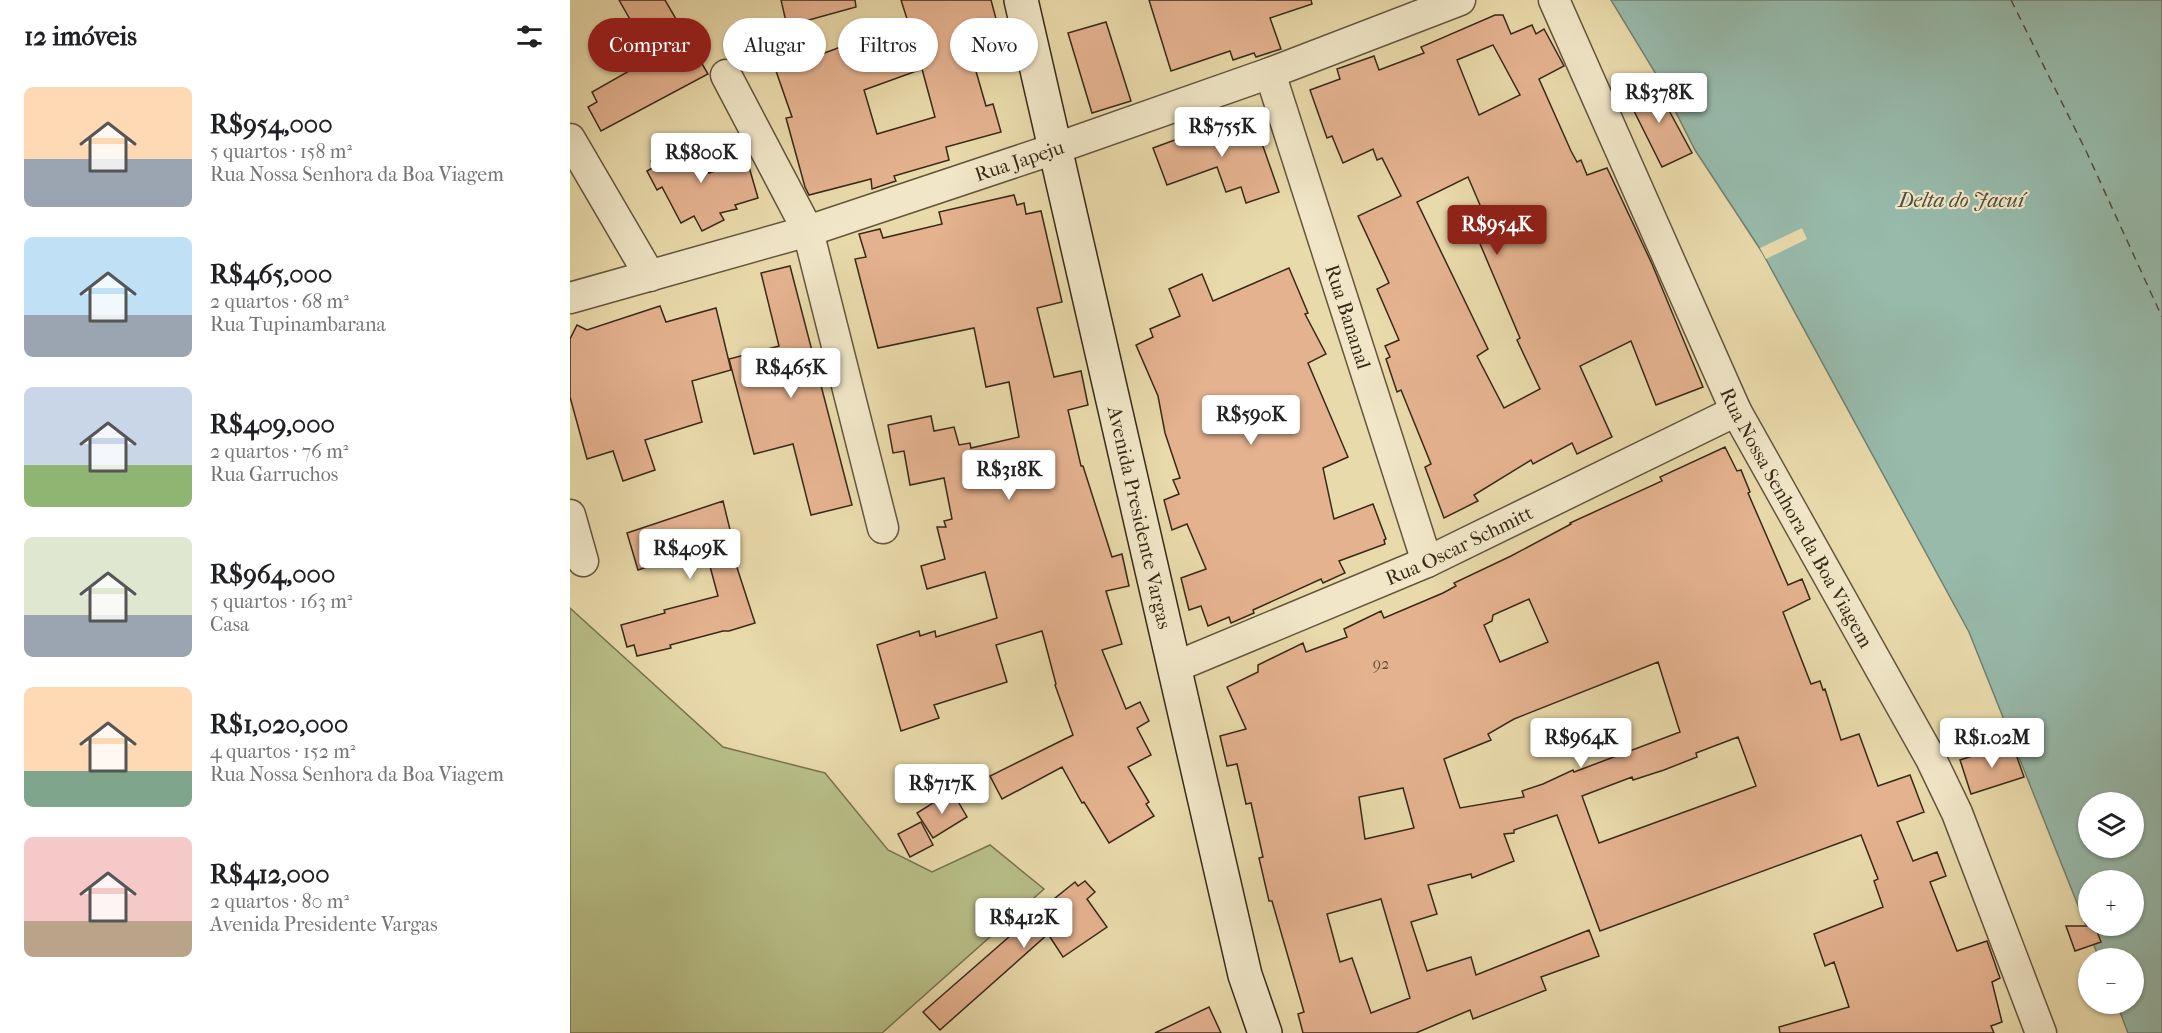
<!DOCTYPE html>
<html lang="pt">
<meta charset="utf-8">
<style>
body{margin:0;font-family:"IM FELL French Canon",serif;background:#f2f2f2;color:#202124;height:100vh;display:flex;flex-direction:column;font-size:22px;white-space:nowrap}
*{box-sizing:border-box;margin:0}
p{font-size:20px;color:#757577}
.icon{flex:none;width:33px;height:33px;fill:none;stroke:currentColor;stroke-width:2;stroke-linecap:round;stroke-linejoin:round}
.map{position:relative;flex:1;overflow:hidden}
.details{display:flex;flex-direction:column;background:#fff;width:570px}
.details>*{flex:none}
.top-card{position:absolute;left:18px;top:18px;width:570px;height:54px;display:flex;gap:12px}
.controls{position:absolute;left:1508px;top:792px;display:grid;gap:12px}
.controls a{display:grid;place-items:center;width:66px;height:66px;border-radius:50%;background:#fff;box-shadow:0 2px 4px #0004;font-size:30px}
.price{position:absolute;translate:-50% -51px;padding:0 14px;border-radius:6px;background:#fff;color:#222;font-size:20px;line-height:39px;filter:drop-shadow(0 2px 3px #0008)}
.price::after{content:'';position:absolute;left:50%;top:36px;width:18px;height:14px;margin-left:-9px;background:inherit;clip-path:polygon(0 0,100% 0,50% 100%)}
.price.active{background:#8f2418;color:#fff}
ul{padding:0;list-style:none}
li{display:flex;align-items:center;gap:18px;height:150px;padding:0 24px}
li span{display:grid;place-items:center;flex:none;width:168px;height:120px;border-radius:9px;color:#555}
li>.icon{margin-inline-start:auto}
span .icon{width:72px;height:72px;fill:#fffc;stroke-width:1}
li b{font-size:26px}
h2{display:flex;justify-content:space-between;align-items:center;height:72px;padding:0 24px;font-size:26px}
.tag{padding:0 21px;border-radius:27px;background:#fff;box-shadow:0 2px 4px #0004;font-size:21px;line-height:54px}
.tag.active{background:#8f2418;color:#fff}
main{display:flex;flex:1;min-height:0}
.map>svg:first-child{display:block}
.green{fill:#b8bf88;stroke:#787450;stroke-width:1.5}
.water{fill:#97baab;stroke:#718070;stroke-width:1.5;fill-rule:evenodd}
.pier{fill:#e9daab}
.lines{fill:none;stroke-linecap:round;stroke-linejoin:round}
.ferry{stroke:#504e3c;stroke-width:1.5;stroke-dasharray:8 6;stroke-linecap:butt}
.building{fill:#e5b290;stroke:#382a17;stroke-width:1.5;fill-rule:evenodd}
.street-casing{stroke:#64563c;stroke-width:33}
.secondary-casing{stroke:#382a17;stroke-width:36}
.street{stroke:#f1e7c8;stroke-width:30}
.secondary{stroke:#f1e7c8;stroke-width:33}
.labels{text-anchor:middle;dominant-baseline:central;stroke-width:4.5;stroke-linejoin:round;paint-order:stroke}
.number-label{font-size:16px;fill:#634c35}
.street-label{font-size:20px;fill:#382a17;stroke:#f1e7c8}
.water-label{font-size:21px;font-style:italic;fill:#504e3c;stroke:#f1e7c8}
</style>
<main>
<section class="details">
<h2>12 imóveis<svg class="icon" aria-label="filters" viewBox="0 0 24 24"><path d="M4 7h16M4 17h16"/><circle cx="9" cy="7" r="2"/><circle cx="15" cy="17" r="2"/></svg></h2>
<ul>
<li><span style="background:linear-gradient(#ffd9b3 60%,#9aa5b1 0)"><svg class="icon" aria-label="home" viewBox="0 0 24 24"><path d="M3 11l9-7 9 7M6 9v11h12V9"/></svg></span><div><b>R$954,000</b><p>5 quartos · 158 m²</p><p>Rua Nossa Senhora da Boa Viagem</p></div></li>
<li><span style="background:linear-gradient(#bfe0f5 65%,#9aa5b1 0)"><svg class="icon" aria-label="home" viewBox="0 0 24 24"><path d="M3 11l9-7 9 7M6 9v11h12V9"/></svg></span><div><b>R$465,000</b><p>2 quartos · 68 m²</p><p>Rua Tupinambarana</p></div></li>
<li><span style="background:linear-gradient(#c9d6e8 65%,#8fb573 0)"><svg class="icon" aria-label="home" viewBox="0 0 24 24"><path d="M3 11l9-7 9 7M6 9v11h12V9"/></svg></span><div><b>R$409,000</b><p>2 quartos · 76 m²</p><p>Rua Garruchos</p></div></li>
<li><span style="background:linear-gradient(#dfe7d0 65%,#9aa5b1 0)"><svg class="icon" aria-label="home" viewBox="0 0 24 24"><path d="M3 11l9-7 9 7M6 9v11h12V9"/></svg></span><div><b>R$964,000</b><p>5 quartos · 163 m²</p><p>Casa</p></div></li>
<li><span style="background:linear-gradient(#ffd9b3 70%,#7fa58c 0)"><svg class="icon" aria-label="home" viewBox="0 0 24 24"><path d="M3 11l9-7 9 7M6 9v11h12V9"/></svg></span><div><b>R$1,020,000</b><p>4 quartos · 152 m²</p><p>Rua Nossa Senhora da Boa Viagem</p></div></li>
<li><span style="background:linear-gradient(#f6c9c9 70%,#b9a48a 0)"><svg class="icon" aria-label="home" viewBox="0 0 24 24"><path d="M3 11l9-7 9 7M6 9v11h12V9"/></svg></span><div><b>R$412,000</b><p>2 quartos · 80 m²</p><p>Avenida Presidente Vargas</p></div></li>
</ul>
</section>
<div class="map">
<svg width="1592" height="1033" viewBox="0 0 1592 1033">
<rect width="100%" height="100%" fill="#e9daab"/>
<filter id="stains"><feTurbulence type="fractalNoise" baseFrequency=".00333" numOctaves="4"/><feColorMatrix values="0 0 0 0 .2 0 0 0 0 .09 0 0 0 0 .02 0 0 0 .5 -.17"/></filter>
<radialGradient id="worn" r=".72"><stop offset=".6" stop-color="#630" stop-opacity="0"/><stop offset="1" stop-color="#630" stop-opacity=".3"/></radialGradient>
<!-- green -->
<path class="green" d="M0,608L153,747L255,773L318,850L362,872L420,845L474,889L312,1033H0Z"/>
<!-- water -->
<path class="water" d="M1041,0H1592V1033H1558L1547,1004H1563V958H1529L1399,632L1192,252L1125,150L1089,79ZM1518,802H1563V848H1518ZM1518,880H1563V926H1518Z"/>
<!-- pier -->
<path class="pier" d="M1232,228L1237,239L1196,259L1190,248Z"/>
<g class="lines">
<!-- ferry -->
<path class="ferry" d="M1441,0L1517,153L1592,317"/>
</g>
<!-- building -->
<g class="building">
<path d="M49,0H95L138,74L31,131L18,107L27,102L22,92L82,58Z"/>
<path d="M211,0H285L286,7L217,26Z"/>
<path d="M331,0H421L433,45L401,54L416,106L423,104L431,132L376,147L379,160L324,176L326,181L302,189L301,179L239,195L235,187L216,118L222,117L206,71L338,22ZM352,69L365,117L307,134L294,90Z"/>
<path d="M579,0H741L742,4L700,18L711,49L686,57L684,53L663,60L660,51L601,71Z"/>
<path d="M925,15H933L941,34L962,25L966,34L974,29L994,66L969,79L1001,151L1007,162L1011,160L1017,175L1037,168L1082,264L1133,387L1086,405L1061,341L1010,366L1042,437L1007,454L1002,443L963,464L961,460L904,495L908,501L874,518L855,467L861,464L831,390L827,392L816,359L820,357L815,346L829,340L807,289L819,283L788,216L831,196L812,158L807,160L803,149L773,163L762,136L757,138L740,90L770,79L767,69L804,56L809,70L854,53L851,47ZM923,45L950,95L909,115L887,60ZM898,177L916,219L902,225L950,338L947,340L970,389L934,408L907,356L918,349L847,202Z"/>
<path d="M536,22L561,101L522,113L498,33Z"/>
<path d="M1083,81L1122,153L1092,167L1056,95Z"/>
<path d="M681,112L709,192L676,203L671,187L656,192L647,167L597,185L583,148Z"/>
<path d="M135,138L144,155L133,162L139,173L177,160L188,198L165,205L167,209L150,213L154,220L132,231L124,216L111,223L92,187L87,190L77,171L84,167L81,161L120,139L123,145Z"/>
<path d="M444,195L447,205L454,203L456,214L471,211L492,302L467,308L484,377L511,371L518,405L498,410L511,466H513L542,557L552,554L559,586L536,591L552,644L532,650L556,709L570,702L579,721L567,728L581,755L558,767L579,802L576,804L584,816L539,843L514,802L512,803L492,767L432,799L420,776L503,735L485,685L486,684L472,631L426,645L437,682L364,705L369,718L331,731L307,645L349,631L350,636L365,631L366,637L427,618L415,572L357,589L351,566L375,559L367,527H376L374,521L382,519L374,478L340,485L334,451L323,453L318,425L361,416L364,431L384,427L389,445L400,443L401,448L449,437L439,382L416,387L404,328L308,348L285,259L296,257L289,234L310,229L313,238L372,224L369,212Z"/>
<path d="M220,266L282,505L241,515L223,444L184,454L159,359L209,346L191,273Z"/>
<path d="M719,268L738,313L735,314L756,354L738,363L778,457L753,468L764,519L803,504L816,539L814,540L815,544L769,561L775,573L753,583L751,579L683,610L684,613L661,623L659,617L638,626L631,606L619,610L611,578L636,569L617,524L602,530L594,500L609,494L603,480L610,478L595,433L588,396L566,345L583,337L580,329L610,316L599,289L632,274L643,301Z"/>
<path d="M90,306L96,322L146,308L161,370L122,381L132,422L75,440L85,470L53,481L43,451L17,459L0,397V339L7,325L17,330Z"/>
<path d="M1155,447L1167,471L1171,470L1180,492L1178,493L1218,585L1232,579L1240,599L1213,612L1241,684L1250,681L1253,690L1255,689L1271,740L1289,734L1308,786L1340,775L1354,812L1327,822L1343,861L1367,852L1376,876L1360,882L1387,951L1417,941L1430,978L1422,982L1432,1022L1421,1026L1424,1033H1210L1209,1027L1279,1007L1264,962L1255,966L1244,934L1313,907L1304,881L1308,879L1291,835L1030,931L987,815L944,830V833L934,834L944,861L902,878L901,874L858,885L867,914L841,922L857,971L901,957L906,975L1019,930L1029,956L971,977L976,990L903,1019L900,1010L846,1033H733L728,1014L734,1012L702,901H699L689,858L693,857L681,803L676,804L667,764L657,766L650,736L676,729L657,687L688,672V665L733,643L736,652L777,637L774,629L811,611L814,618L873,593L886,586L884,583L941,556L1001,524L1000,523L1092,481L1090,477ZM959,599L978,642L930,662L914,625L922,621L923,615ZM1088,662L1110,732L1004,772L1003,770L973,784L952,791L954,797L890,808L874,759L921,740L918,734L944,719ZM1168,737L1186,786L1029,843L1012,796L1062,777L1063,780L1094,770L1127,757L1126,753ZM833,788L844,828L795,839L789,797ZM811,899L840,998L801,1013L782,958L770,962L757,914Z"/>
<path d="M153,501L163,542L159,543L185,623L159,631H153L100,645L101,648L67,656L64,645L57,647L51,625L95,613L94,610L148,596L135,548L68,570L57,533Z"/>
<path d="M1442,743L1454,777L1401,794L1390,760Z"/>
<path d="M382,791L397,817L363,838L347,813Z"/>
<path d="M351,822L363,845L340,857L328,834Z"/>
<path d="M515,881L525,892L517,899L537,927L493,957L478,934L370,1030L353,1012L448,929L486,902L484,899L505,882L508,886Z"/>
<path d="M1496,926H1525L1531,942L1505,951Z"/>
<path d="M639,1007L651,1033H585Z"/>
</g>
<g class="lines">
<defs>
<g id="street">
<path id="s1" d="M984,0L1166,411L1361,759L1387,813L1471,1033"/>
<path id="s2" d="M700,73L857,562"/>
<path d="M156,75L238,231L313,528"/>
<path d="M0,139L80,276"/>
<path id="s3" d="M0,298L238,231L484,149L700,73L890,0"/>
<path d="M0,515L13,561"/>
<path id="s4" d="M605,667L857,562L1166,411"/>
</g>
<g id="secondary">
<path id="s5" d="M451,0L675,975L695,1033"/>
</g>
</defs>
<!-- street casing -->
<use href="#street" class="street-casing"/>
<!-- secondary casing -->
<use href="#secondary" class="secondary-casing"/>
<!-- street -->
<use href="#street" class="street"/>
<!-- secondary -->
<use href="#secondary" class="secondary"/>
</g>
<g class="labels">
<!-- number labels -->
<g class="number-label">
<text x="811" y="663">92</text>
</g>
<!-- street labels -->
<g class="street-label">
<text stroke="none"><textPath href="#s3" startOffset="470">Rua Japeju</textPath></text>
<text stroke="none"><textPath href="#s2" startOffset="256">Rua Bananal</textPath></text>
<text stroke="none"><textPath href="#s5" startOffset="531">Avenida Presidente Vargas</textPath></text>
<text stroke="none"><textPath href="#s1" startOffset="572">Rua Nossa Senhora da Boa Viagem</textPath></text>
<text stroke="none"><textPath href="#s4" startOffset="309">Rua Oscar Schmitt</textPath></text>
</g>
<!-- water labels -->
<g class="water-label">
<text x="1391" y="200">Delta do Jacuí</text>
</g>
</g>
<rect width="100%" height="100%" filter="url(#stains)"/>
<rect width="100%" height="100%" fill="url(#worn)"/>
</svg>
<div class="controls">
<a><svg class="icon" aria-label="layers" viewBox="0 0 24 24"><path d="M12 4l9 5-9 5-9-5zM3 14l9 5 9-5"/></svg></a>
<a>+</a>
<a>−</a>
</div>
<b class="price" style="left:1089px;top:124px">R$378K</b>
<b class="price" style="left:652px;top:158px">R$755K</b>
<b class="price" style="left:131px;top:184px">R$800K</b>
<b class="price active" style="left:927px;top:256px">R$954K</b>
<b class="price" style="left:221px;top:399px">R$465K</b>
<b class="price" style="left:681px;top:446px">R$590K</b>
<b class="price" style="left:439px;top:501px">R$318K</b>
<b class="price" style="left:120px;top:580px">R$409K</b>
<b class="price" style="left:1011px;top:769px">R$964K</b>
<b class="price" style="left:1422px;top:769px">R$1.02M</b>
<b class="price" style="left:372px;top:815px">R$717K</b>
<b class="price" style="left:454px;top:949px">R$412K</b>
<div class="top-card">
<a class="tag active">Comprar</a>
<a class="tag">Alugar</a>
<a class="tag">Filtros</a>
<a class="tag">Novo</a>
</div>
</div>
</main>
